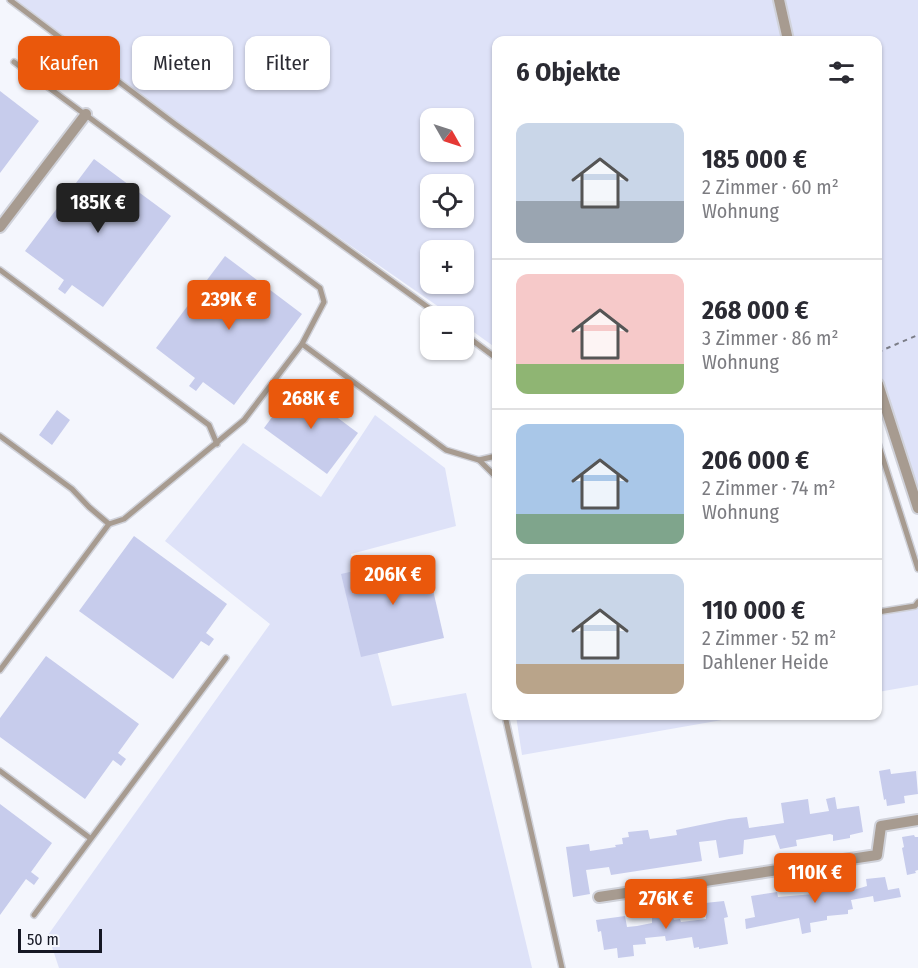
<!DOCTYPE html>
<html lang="de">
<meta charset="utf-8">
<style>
body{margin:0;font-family:"Fira Sans Condensed",sans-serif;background:#f7f7f7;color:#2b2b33;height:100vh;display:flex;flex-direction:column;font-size:22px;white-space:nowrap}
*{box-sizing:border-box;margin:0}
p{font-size:20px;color:#7c7c81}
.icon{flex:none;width:33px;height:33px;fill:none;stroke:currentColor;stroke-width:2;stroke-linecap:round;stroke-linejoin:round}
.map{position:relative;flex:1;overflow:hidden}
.details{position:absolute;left:492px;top:36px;width:390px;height:684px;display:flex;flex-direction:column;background:#fff;border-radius:12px;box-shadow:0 2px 4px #0004}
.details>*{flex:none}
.guide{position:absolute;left:18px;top:36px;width:384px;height:54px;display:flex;gap:12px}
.needle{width:39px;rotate:129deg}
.buttons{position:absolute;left:420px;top:108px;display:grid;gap:12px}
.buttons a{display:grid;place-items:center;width:54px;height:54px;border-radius:12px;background:#fff;box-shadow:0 2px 4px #0004;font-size:30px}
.scale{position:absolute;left:18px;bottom:15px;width:84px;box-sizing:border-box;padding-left:6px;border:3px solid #161824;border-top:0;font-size:16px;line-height:21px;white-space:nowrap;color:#161824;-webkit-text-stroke:4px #f4f6fd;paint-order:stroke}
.price{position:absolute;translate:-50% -51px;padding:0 14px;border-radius:6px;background:#ea580c;color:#fff;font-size:20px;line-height:39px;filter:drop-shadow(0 2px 3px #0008)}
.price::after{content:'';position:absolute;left:50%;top:36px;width:18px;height:14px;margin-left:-9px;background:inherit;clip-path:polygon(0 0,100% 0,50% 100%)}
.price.active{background:#222;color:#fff}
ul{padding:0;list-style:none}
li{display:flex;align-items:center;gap:18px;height:150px;padding:0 24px}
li+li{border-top:2px solid #e1e1e2}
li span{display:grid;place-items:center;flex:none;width:168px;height:120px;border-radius:12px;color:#555}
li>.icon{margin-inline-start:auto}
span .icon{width:72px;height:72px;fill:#fffc;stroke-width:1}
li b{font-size:26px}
h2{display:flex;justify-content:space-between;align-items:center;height:72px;padding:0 24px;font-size:26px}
.pill{padding:0 21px;border-radius:12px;background:#fff;box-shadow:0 2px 4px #0004;font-size:21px;line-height:54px}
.pill.active{background:#ea580c;color:#fff}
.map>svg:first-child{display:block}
.green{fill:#dee2f8;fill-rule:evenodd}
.building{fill:#c7ccec}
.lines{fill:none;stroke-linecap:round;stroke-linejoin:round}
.service-casing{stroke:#d0d2da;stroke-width:8}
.minor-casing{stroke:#d0d2da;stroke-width:14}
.path{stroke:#7b7d87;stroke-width:2;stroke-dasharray:4.5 4.5;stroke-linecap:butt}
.service{stroke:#a79b90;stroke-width:5}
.minor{stroke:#a79b90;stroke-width:10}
</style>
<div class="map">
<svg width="918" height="968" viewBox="0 0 918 968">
<rect width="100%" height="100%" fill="#f4f6fd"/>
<!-- green -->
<g class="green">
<path d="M15,0H918V496L878,375V40H496V348L464,325V316H452L175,124ZM430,118H464V152H430ZM430,184H464V218H430ZM430,250H464V284H430Z"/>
<path d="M375,415L445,468L456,526L351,554L392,706L466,693L532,968H59L48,935L270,624L165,541L243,443L321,497Z"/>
<path d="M918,608V685L878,692V614Z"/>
<path d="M516,716H745L522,755Z"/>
</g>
<!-- building -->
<g class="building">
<path d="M0,91L39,121L0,173Z"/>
<path d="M94,159L171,216L103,307L72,285L65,294L58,289L64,280L25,251Z"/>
<path d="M225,256L302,314L234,405L203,382L196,391L189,386L195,378L156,348Z"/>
<path d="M295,386L358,433L327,474L264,428Z"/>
<path d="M57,410L70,420L52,445L39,435Z"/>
<path d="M134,536L227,604L206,633L214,639L209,646L201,641L173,679L79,611Z"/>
<path d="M425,555L444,638L361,657L341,574Z"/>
<path d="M46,656L139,724L118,753L126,759L121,766L113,760L85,799L0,737V718Z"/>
<path d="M890,769L891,774L916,771L918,794L904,796L905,803L887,806L886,799L884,800L879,771Z"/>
<path d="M835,797L837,809L859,806L863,832L850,835V838L833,841V835L830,834L796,840L797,846L780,849L775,835L744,840L743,854L719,858L716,840L699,842L702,861L611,875L609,867L586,870L590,894L573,897L566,847L589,844L590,851L616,847L615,845L623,844L622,838L629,837L628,832L648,830L650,839L677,835L676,830L729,819L747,817L749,828L784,823L781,803L808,799L810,814L829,811L826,799Z"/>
<path d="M0,804L52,843L31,872L39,878L34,885L26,879L0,915Z"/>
<path d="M914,835L915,837H918V870L915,871L916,873L907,875L902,848L904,847L902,837Z"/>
<path d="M885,877L888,890L899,888L901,897L874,902L873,896L851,900L853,909L848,910V914L827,916V920L810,923L811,932L802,934L799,918L746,929L745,919L755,917L751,896L777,892L778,897L814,894L813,887L831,885L832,891L850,889V891L867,886L866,879Z"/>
<path d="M724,901L728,917L724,918L728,944L699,949V947L694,948L692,937L666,941L665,936L645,938L646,944L633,945L634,956L618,958L617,948L604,950L601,931L598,932L596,920L625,916L627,927L637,926L652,923V912L670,909L674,920L680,919L681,922L706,919L705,903Z"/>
</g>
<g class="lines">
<defs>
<g id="service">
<path d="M10,0L175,124L440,316"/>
<path d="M0,270L209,425L217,444"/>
<path d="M464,334L496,358"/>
<path d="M302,344L446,450L479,460L496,477"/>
<path d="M0,436L72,489L89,507L109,524"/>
<path d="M878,443L918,569"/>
<path d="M479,460L496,456"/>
<path d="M878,612L915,606L918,602"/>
<path d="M0,670L109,524L124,519L244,420L302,344L324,302L320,288L14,62"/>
<path d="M505,716L562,968"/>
<path d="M0,771L90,838"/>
<path d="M34,915L226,658"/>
</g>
<g id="minor">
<path d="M779,0L788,40"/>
<path d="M0,227L86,114"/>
<path d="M878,384L918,508"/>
<path d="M599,897L877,855L881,826L918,820"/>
</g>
</defs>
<!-- service casing -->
<use href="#service" class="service-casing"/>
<!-- minor casing -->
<use href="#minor" class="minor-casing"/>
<!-- path -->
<path class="path" d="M878,352L918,335"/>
<!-- service -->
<use href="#service" class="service"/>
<!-- minor -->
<use href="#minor" class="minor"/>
</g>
</svg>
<div class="buttons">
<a><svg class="needle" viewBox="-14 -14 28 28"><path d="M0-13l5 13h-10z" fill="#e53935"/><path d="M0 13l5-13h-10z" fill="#7c7c81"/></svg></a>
<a><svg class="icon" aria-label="locate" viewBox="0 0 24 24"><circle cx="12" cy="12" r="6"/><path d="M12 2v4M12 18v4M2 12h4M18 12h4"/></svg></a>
<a>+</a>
<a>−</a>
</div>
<div class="scale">50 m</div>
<b class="price active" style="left:98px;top:234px">185K €</b>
<b class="price" style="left:229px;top:331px">239K €</b>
<b class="price" style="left:311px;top:430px">268K €</b>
<b class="price" style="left:393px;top:606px">206K €</b>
<b class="price" style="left:815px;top:904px">110K €</b>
<b class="price" style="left:666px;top:930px">276K €</b>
<div class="guide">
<a class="pill active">Kaufen</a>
<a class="pill">Mieten</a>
<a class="pill">Filter</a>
</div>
<section class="details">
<h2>6 Objekte<svg class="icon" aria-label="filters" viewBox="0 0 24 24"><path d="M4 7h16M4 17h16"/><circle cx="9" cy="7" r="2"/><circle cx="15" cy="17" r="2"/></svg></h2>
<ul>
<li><span style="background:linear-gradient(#c9d6e8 65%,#9aa5b1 0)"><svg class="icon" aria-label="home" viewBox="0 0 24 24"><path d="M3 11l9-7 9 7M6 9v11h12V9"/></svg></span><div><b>185 000 €</b><p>2 Zimmer · 60 m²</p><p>Wohnung</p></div></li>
<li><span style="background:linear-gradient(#f6c9c9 75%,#8fb573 0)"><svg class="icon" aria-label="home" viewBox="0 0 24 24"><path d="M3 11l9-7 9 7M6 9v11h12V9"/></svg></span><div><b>268 000 €</b><p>3 Zimmer · 86 m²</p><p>Wohnung</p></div></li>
<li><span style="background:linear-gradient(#a9c7e8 75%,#7fa58c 0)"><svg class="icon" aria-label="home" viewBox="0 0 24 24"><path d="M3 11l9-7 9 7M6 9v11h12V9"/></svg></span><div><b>206 000 €</b><p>2 Zimmer · 74 m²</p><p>Wohnung</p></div></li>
<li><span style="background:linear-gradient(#c9d6e8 75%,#b9a48a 0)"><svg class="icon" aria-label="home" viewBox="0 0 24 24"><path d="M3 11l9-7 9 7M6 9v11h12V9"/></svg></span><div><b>110 000 €</b><p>2 Zimmer · 52 m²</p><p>Dahlener Heide</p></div></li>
</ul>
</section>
</div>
